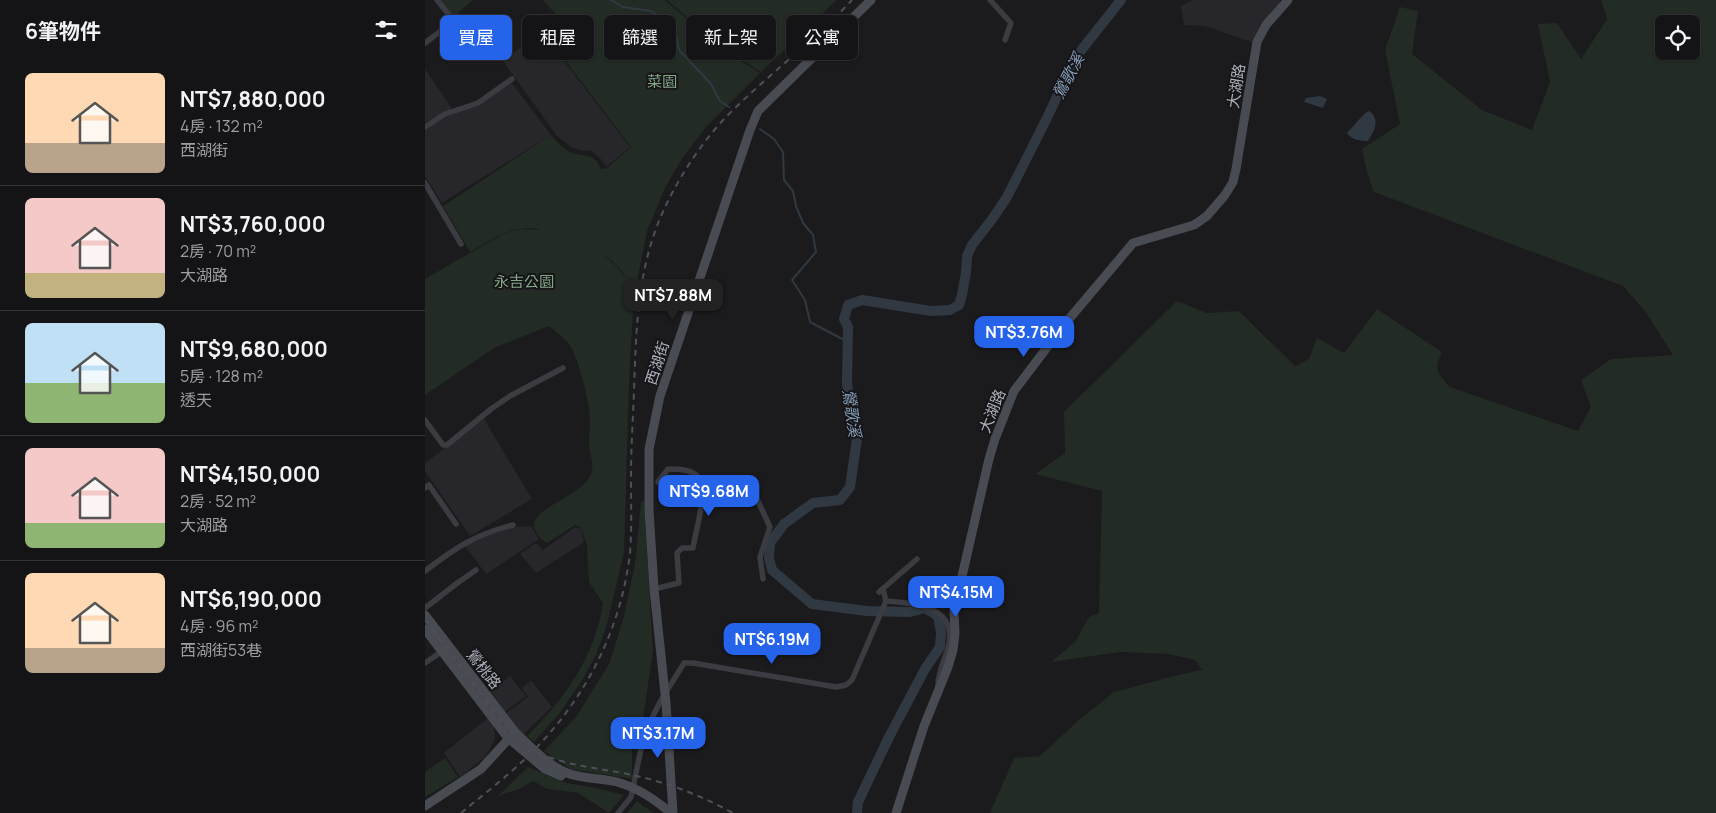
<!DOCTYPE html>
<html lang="zh-TW">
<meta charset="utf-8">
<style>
body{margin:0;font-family:Manrope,"Noto Sans TC",sans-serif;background:#212123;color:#f1f3f6;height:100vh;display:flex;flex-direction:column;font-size:19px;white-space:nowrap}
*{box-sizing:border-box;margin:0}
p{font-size:16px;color:#9d9ea1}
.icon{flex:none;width:28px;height:28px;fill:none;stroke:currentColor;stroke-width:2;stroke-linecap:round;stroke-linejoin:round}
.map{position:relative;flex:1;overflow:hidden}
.details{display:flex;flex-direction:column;background:#141416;width:425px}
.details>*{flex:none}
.hud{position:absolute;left:15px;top:15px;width:475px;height:45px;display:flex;gap:10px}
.buttons{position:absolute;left:1230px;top:15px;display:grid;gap:10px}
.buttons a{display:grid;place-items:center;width:45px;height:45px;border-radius:8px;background:#141416;box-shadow:0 1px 4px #0004,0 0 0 1px #333335;font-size:25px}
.price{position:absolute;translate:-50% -42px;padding:0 11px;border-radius:10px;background:#2563eb;color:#fff;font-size:16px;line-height:32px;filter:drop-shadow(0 1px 2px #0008)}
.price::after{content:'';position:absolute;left:50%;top:30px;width:15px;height:11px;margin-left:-8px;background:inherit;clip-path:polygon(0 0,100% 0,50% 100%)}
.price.current{background:#222;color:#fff}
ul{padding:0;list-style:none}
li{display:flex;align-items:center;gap:15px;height:125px;padding:0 25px}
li+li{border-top:1px solid #333335}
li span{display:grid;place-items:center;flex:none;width:140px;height:100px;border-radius:8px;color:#555}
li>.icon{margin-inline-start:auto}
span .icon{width:60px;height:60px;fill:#fffc;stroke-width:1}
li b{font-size:21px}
h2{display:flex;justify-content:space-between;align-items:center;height:60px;padding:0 25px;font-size:21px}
.pill{padding:0 18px;border-radius:8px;background:#141416;box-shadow:0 1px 4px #0004,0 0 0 1px #333335;font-size:18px;line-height:45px}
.pill.current{background:#2563eb;color:#fff}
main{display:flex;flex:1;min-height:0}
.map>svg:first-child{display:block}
.built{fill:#27262a}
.green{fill:#222b24;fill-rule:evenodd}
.water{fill:#303942}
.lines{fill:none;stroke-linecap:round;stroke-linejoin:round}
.stream{stroke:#303942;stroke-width:2}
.river{stroke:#303942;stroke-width:10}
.street{stroke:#3b3c42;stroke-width:5.5}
.secondary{stroke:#494b52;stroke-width:9}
.rail{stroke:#4e5057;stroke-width:2;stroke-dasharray:6 5;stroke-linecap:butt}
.secondary-bridge{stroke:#494b52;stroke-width:9}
.labels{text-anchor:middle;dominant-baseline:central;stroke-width:4;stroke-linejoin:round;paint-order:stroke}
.park-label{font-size:15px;fill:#84a788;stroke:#161518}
.street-label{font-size:15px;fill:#adb1bc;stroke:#161518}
.water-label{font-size:16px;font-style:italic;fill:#849db7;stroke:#161518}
</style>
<main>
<section class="details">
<h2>6筆物件<svg class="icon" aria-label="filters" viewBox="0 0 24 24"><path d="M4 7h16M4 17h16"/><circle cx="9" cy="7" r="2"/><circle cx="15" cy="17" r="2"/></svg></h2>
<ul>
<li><span style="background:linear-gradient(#ffd9b3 70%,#b9a48a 0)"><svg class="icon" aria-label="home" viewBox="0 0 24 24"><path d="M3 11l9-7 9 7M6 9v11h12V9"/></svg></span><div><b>NT$7,880,000</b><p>4房 · 132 m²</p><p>西湖街</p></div></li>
<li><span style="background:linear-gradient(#f6c9c9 75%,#c2b280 0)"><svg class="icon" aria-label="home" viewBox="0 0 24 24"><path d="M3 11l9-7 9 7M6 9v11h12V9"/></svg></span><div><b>NT$3,760,000</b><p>2房 · 70 m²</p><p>大湖路</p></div></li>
<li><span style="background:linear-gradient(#bfe0f5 60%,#8fb573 0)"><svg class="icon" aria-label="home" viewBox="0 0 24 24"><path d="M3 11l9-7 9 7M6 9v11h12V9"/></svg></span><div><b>NT$9,680,000</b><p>5房 · 128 m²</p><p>透天</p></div></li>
<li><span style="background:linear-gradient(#f6c9c9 75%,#8fb573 0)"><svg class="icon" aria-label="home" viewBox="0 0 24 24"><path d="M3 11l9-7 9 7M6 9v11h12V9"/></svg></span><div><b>NT$4,150,000</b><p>2房 · 52 m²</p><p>大湖路</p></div></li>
<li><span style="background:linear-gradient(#ffd9b3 75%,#b9a48a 0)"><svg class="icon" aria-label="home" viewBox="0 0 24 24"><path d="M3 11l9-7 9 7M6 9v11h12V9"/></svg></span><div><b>NT$6,190,000</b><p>4房 · 96 m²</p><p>西湖街53巷</p></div></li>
</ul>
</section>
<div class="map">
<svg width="1291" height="813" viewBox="0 0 1291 813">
<rect width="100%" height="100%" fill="#1b1a1d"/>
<!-- built -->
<g class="built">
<path d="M768,0H855V1L829,43L780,26L759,25L756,6Z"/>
<path d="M116,31L205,147L181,167L176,159L166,151L155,150L146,147L132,136L78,61Z"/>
<path d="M0,69L28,110L18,113L0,123Z"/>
<path d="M87,83L126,135L17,203L0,176V129L22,116L53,103Z"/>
<path d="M59,419L107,499L45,536L0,471V463Z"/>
<path d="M106,526L114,539L61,574L40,546L67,532L89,527Z"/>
<path d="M150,527L156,529L159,542L111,573L95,554L111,543L118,550Z"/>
<path d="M85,676L101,696L77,714L61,694Z"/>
<path d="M106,680L127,707L97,736L79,715L103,697L97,688Z"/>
<path d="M63,718L69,725L70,739L60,757L35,777L19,753Z"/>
</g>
<!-- green -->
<g class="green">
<path d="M12,0H48L27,18Z"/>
<path d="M118,0H240L297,49L335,73L281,127L257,159L240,188L222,231L210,292C202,277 192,263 178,255L190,265L202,279L209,293L204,385L199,553L181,628L171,655L158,679L134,714L109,742L102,736C141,697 169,658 178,603L164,582L162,545L156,528L150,525L122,543C79,512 155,502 166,474C170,464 164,453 164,444C164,435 165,426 165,417C164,401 153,356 144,344C138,337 130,331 124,326L69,348L0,395V279L78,234L95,229L116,230C89,223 68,239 45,252L18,206L126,135C131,140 137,148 143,151C158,159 168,150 176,169L182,168L206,147L119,33L135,19Z"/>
<path d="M242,0H412L336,72L298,48Z"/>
<path d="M1176,0H1291V813H565L589,758L615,756L654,720L689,692L753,675L777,670L770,660L743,654L695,652L626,662L650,642L664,617L674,613L677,491L610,474L640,453L639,412L752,301L782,313L814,311L870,366L884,359L892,338L919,353L952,309L1017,352C1008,370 1013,374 1025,387L1153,431L1166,407L1156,380L1186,359L1248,355L1220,311L1198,286L949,192L942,173L937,149L975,124L960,50L975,7L993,11L987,54L1057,110L1107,130L1125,82L1113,24L1132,23L1156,59L1182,19ZM1239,24H1266V51H1239Z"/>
<path d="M218,501L219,503L228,651L218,719L207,749V779L145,769L119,751L151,717L184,664L198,620L210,564L216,502Z"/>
<path d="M20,758L33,777L0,797V772Z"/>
<path d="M103,767L142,783L167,787L199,795L184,813L153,793L122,789L108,781L94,789L73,796Z"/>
<path d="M212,801L228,813H202Z"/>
</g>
<!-- water -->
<g class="water">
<path d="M895,96L902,99L898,108L879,102L881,98Z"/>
<path d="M944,111C956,119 949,131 943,141C935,141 926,140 922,133L939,114Z"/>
</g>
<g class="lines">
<!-- stream -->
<g class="stream">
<path d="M186,0L198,7L226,11L250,27L254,50L286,84L295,101L304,107"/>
<path d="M335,129L349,139L358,152L359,180L368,191L371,206L378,223L388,235L391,252L367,280L380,300L385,322L423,342"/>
</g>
<!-- river -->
<path class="river" d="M432,813L433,802L464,737L500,669L515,647L516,632L513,616L500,608L485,612L442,611L387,604L347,570L344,558L345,543L359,524L388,503L415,500L425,487L432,439L425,413L422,383L423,327L419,319L423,305L437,300L506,311L525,310L534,305L537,295L541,272L542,256L547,245L568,218L582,197L621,120L650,58L696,0"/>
<!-- street -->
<g class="street">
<path d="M565,0L586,23L580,40"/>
<path d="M0,43L29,21L12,0"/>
<path d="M0,127L20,114L53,103L87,79"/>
<path d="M0,183L36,244"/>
<path d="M0,420L18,445H22L66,409L85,396L138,368"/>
<path d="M0,488L4,485L31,524"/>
<path d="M0,571C30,548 51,534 88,525"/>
<path d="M229,589L254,583L252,553L257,548H268C270,534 283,490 275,479C268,469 254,469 243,469L233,482L260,492L278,486L299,485L332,499L345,527L335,557L338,579"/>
<path d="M454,592L492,559"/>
<path d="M461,601C491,603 534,607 523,648C519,662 513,671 513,686"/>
<path d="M0,608L31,584L51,570"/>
<path d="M0,663L19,650"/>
<path d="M193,813L206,797L218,739L228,716L235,702L259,663H268L411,687L421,685L427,680L461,601L458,589"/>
</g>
<!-- secondary -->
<g class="secondary">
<path d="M0,615L90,732L56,769L0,806"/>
<path d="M0,629L83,738"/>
<path d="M248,813L241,703L229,589L224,510V449L235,396L325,130L333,111L446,0"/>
<path d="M471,813L499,726L523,667L528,650L530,633L529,611L564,459L570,439L589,391L639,325L708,243L769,225L782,216L800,195L808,182L811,169L832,42L841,25L863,0"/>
</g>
<!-- rail -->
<g class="rail">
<path d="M0,620L78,723C86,732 95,743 106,749C139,767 180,768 216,777C249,785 279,797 308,813"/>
<path d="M36,813C59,794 84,775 105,754C160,700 196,630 205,553C207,527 206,502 206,476C206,448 208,419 209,390C211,334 212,279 232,226C247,187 275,143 304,114C344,74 389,41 427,0"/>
</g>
<!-- secondary-bridge -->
<g class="secondary-bridge">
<path d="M90,732C106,747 121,764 142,773C157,779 176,778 192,782C213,788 229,799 246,813"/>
<path d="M83,738L120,769L136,776"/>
</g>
</g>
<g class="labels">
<!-- park labels -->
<g class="park-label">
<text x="237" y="81">菜園</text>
<text x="99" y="281">永吉公園</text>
</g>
<!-- street labels -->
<g class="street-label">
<text transform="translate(811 86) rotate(-81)">大湖路</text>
<text transform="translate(232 363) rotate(-72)">西湖街</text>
<text transform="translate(567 411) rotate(-68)">大湖路</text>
<text transform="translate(59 669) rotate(52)">鶯桃路</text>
</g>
<!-- water labels -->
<g class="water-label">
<text transform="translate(643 76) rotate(-62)">鶯歌溪</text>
<text transform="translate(427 413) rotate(82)">鶯歌溪</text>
</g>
</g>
</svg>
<div class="buttons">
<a><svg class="icon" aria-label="locate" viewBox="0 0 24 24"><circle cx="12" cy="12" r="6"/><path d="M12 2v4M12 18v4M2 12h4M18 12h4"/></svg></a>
</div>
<b class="price current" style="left:248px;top:321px">NT$7.88M</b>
<b class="price" style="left:599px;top:358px">NT$3.76M</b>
<b class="price" style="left:284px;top:517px">NT$9.68M</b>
<b class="price" style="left:531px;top:618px">NT$4.15M</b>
<b class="price" style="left:347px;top:665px">NT$6.19M</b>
<b class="price" style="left:233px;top:759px">NT$3.17M</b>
<div class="hud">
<a class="pill current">買屋</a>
<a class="pill">租屋</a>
<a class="pill">篩選</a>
<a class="pill">新上架</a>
<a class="pill">公寓</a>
</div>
</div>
</main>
